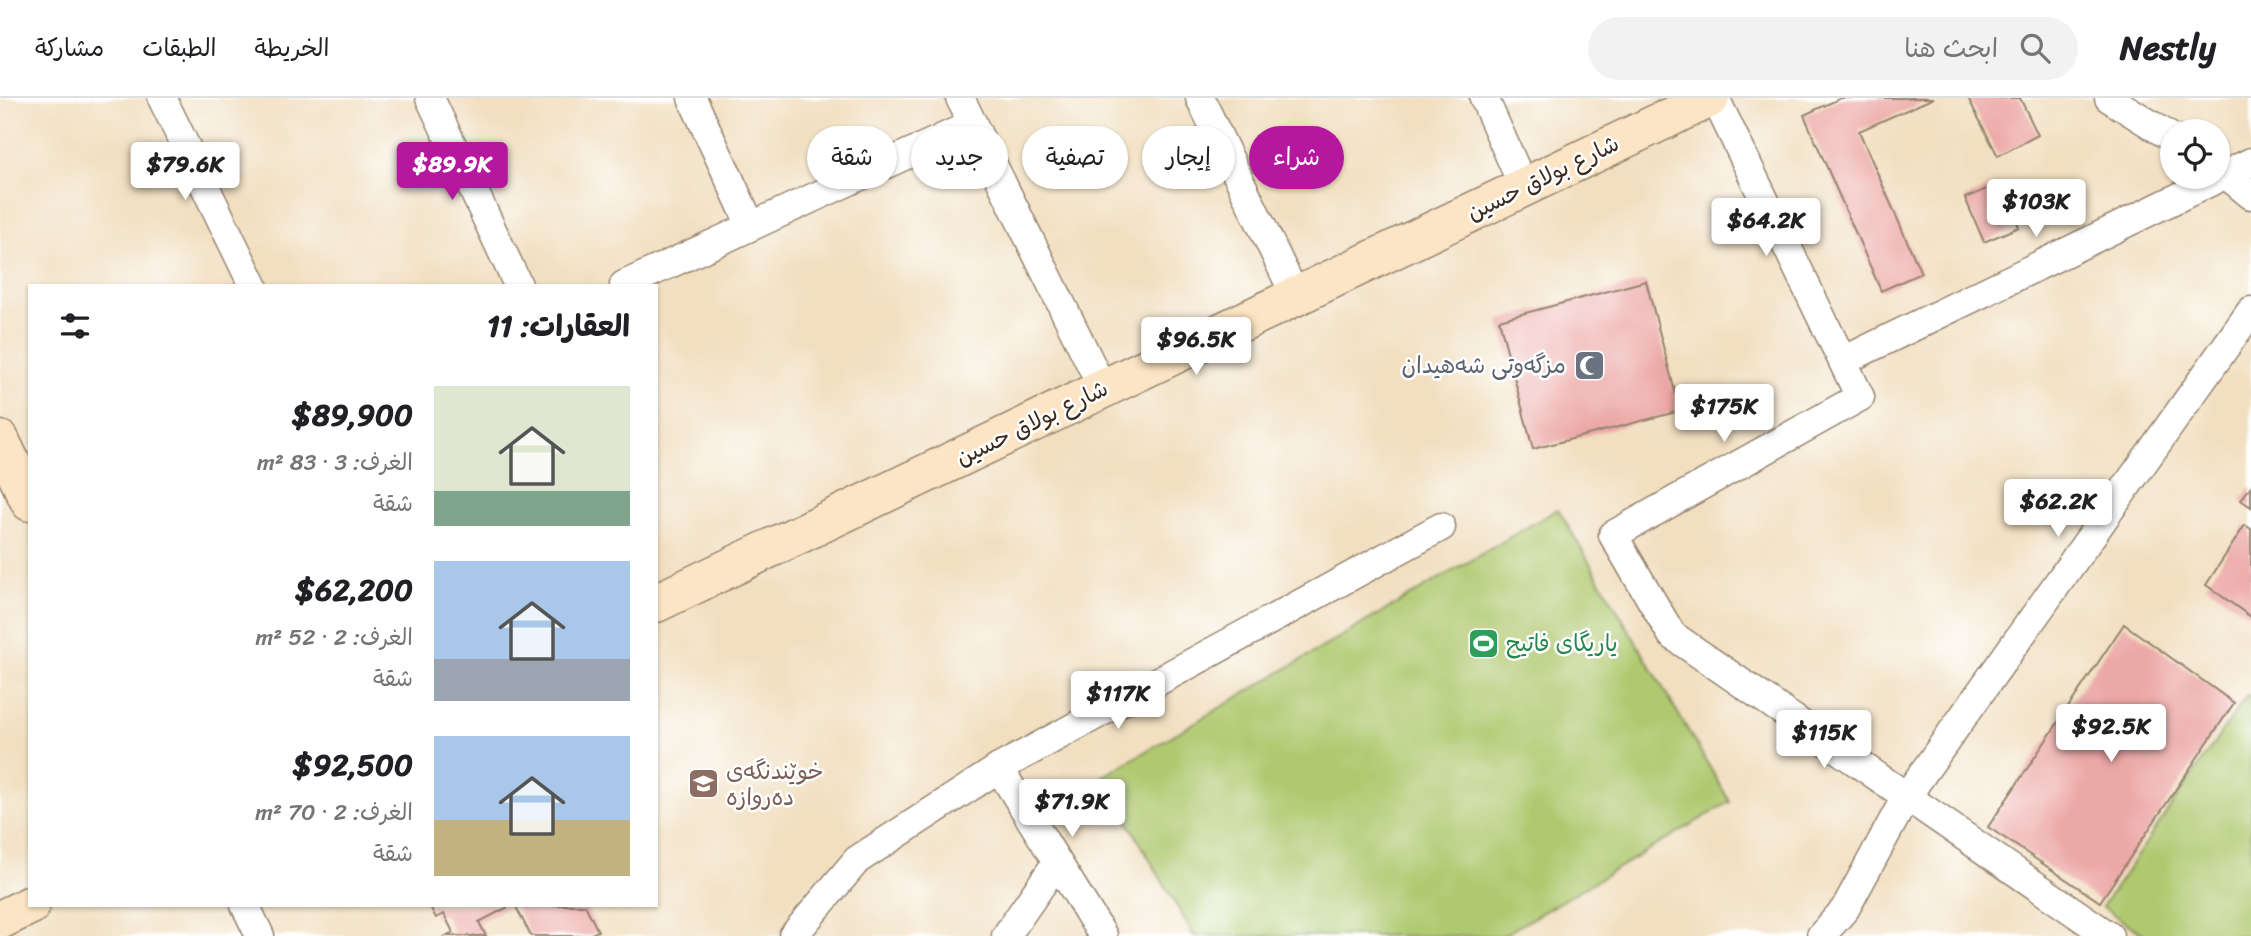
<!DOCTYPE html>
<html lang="ar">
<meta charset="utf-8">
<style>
body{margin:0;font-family:Sriracha,"Playpen Sans Arabic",sans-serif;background:#f2f2f2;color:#202124;direction:rtl;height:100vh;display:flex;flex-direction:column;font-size:26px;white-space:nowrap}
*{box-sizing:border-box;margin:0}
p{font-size:23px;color:#757577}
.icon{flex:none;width:38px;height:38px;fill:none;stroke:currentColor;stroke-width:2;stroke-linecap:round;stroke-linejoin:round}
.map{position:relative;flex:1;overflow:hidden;direction:ltr}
.drawer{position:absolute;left:28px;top:186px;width:630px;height:623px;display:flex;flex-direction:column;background:#fff;border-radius:0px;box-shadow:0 2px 5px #0004;direction:rtl}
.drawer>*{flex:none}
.guide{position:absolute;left:679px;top:28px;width:665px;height:63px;direction:rtl;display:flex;gap:14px}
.tools{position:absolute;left:2160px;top:21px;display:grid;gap:14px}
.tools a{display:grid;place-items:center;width:70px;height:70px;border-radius:50%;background:#fff;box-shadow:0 2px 5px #0004;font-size:35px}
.price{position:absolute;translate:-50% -60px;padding:0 16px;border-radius:7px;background:#fff;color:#222;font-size:23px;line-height:46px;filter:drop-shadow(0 2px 4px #0008)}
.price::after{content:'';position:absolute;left:50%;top:42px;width:21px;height:16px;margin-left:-10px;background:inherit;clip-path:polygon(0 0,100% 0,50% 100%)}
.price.on{background:#b5179e;color:#fff}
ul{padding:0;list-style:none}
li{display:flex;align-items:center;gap:21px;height:175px;padding:0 28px}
li span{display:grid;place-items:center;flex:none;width:196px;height:140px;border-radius:0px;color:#555}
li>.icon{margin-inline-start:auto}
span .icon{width:84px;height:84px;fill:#fffc;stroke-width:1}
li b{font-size:30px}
h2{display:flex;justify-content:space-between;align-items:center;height:84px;padding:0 28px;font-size:30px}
.tag{padding:0 24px;border-radius:32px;background:#fff;box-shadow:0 2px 5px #0004;font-size:24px;line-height:63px}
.tag.on{background:#b5179e;color:#fff}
header{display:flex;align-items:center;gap:42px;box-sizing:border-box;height:98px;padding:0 35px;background:#fff;border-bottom:2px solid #e0e0e0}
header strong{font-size:33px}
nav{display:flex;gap:38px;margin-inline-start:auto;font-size:24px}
.search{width:490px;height:63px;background:#f2f2f2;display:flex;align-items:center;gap:18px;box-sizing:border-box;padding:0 24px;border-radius:38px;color:#757577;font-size:26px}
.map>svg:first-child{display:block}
.green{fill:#afc96f;stroke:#757a46;stroke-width:2}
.building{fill:#eca8a6}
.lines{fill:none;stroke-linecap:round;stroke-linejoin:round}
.street-casing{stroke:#96846f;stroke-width:31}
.secondary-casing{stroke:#96846f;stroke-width:41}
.street{stroke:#fff;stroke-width:28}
.secondary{stroke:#fce5c4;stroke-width:38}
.labels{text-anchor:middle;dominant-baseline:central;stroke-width:5;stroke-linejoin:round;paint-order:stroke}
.street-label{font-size:23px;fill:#3b2a1e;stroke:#fff}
.worship-label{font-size:23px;fill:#5b616d;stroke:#fff;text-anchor:end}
.leisure-label{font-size:23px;fill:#27864d;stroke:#fff;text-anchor:start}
.education-label{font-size:23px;fill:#785e54;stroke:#fff;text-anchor:start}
</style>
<header>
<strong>Nestly</strong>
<div class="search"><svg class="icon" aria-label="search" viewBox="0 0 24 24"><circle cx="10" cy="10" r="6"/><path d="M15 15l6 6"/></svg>ابحث هنا</div>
<nav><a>الخريطة</a><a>الطبقات</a><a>مشاركة</a></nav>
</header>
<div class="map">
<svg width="2251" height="838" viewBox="0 0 2251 838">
<rect width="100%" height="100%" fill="#fff"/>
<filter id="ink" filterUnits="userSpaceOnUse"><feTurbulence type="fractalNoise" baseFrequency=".0143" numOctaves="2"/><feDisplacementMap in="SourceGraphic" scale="14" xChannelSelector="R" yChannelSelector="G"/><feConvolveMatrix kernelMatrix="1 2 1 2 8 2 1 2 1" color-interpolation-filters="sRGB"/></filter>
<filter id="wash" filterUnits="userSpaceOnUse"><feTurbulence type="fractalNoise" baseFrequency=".00686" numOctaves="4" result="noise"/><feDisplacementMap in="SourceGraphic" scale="28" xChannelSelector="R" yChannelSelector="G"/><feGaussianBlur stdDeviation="1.57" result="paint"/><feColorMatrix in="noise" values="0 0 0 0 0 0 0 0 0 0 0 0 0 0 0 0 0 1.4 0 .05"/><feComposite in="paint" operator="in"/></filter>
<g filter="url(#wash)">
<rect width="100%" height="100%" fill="#f1dfc0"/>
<!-- green -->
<g class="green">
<path d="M1558,411L1730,704L1502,838H1194L1102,679Z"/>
<path d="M2247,597L2251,599V838H2146L2102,809Z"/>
</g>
<g id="blocks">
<!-- building -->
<g class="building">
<path d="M1841,0H1934L1859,33L1921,175L1881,193L1804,17Z"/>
<path d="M1968,0H2020L2038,37L1998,58Z"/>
<path d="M2001,85L2019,129L1984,144L1965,100Z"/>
<path d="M1646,183L1680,313L1533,351L1499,222Z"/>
<path d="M2251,388V409L2241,402Z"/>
<path d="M2245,427L2251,431V519L2206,487Z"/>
<path d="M2124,526L2234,605L2100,804L1988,729Z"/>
<path d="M429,807H512L479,824L486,838H446L453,834L444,816L436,820Z"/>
<path d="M515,807H585L598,833L588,838H531Z"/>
</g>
</g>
</g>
<g filter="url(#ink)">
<use href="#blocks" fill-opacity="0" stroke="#96846f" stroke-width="2"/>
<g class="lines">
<defs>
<g id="street">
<path d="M162,0L253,187"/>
<path d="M430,0L518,187"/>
<path d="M692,0L751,128"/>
<path d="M960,0L1103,291"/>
<path d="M1200,0L1295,197"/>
<path d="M1484,0L1524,90"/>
<path d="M1715,0L1860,299L1613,437L1672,537L2109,838"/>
<path d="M2109,0L2172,40"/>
<path d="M2217,69L2251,97"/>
<path d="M624,187L973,26"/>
<path d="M1843,263L2251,64"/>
<path d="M999,670L1103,838"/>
<path d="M245,807L260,838"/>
<path d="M793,838L857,762L999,670L1441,429"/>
<path d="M1006,838L1057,764"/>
<path d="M1821,838L1845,811L1906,699L2251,213"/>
</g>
<g id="secondary">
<path d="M0,342L30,404"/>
<path d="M656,505L1710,0"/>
<path d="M0,822L31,807"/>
</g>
</defs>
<!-- street casing -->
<use href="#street" class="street-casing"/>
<!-- secondary casing -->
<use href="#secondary" class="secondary-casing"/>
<!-- street -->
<use href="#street" class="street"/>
<!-- secondary -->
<use href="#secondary" class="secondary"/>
</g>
</g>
<!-- icons -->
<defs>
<symbol id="mosque-square" viewBox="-11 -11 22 22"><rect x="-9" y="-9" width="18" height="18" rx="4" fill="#6b7280" stroke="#fff"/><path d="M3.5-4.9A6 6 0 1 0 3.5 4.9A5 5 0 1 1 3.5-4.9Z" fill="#fff"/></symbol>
<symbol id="stadium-square" viewBox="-11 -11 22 22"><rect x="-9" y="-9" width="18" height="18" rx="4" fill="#2e9e5b" stroke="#fff"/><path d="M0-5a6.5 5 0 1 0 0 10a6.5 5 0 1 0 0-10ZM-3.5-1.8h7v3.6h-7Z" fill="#fff"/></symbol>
<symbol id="school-square" viewBox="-11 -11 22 22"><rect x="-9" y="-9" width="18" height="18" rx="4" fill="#8d6e63" stroke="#fff"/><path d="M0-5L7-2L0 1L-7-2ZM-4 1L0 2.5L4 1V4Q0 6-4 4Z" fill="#fff"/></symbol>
</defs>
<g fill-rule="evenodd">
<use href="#mosque-square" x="1572" y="250" width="35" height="35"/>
<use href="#stadium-square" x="1466" y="528" width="35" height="35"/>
<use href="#school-square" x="686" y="668" width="35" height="35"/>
</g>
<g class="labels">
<!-- street labels -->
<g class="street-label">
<text transform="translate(1543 80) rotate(-26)">شارع بولاق حسين</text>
<text transform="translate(1032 325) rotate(-26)">شارع بولاق حسين</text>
</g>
<!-- worship labels -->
<g class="worship-label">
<text x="1566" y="267">مزگەوتی شەهیدان</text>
</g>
<!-- leisure labels -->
<g class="leisure-label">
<text x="1506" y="545">یاریگای فاتیح</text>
</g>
<!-- education labels -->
<g class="education-label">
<text x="726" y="673">خوێندنگەی<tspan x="726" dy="26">دەروازە</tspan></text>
</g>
</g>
</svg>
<div class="tools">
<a><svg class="icon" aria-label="locate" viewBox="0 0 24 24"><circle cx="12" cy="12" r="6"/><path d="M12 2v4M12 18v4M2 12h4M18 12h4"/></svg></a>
</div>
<b class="price" style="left:185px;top:104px">$79.6K</b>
<b class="price on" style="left:452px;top:104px">$89.9K</b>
<b class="price" style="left:2036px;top:141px">$103K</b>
<b class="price" style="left:1766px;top:160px">$64.2K</b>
<b class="price" style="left:1196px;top:279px">$96.5K</b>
<b class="price" style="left:1724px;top:346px">$175K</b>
<b class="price" style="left:2058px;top:441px">$62.2K</b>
<b class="price" style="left:1118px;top:633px">$117K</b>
<b class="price" style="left:2111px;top:666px">$92.5K</b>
<b class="price" style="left:1824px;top:672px">$115K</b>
<b class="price" style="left:1072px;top:741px">$71.9K</b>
<div class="guide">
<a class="tag on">شراء</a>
<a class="tag">إيجار</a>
<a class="tag">تصفية</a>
<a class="tag">جديد</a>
<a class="tag">شقة</a>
</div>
<section class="drawer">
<h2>العقارات: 11<svg class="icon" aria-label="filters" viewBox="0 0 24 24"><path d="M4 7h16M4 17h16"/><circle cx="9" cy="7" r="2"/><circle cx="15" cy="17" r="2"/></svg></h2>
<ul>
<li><span style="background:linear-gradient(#dfe7d0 75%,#7fa58c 0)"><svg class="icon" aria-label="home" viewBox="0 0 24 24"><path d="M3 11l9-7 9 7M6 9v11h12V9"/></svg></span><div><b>$89,900</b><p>الغرف: 3 · 83 m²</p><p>شقة</p></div></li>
<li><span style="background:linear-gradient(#a9c7e8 70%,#9aa5b1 0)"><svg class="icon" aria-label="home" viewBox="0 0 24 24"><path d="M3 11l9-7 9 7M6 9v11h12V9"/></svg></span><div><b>$62,200</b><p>الغرف: 2 · 52 m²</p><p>شقة</p></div></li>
<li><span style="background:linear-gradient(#a9c7e8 60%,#c2b280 0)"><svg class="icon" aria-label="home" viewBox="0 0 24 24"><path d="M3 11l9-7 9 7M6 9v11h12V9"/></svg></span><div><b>$92,500</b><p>الغرف: 2 · 70 m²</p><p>شقة</p></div></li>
</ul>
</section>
</div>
